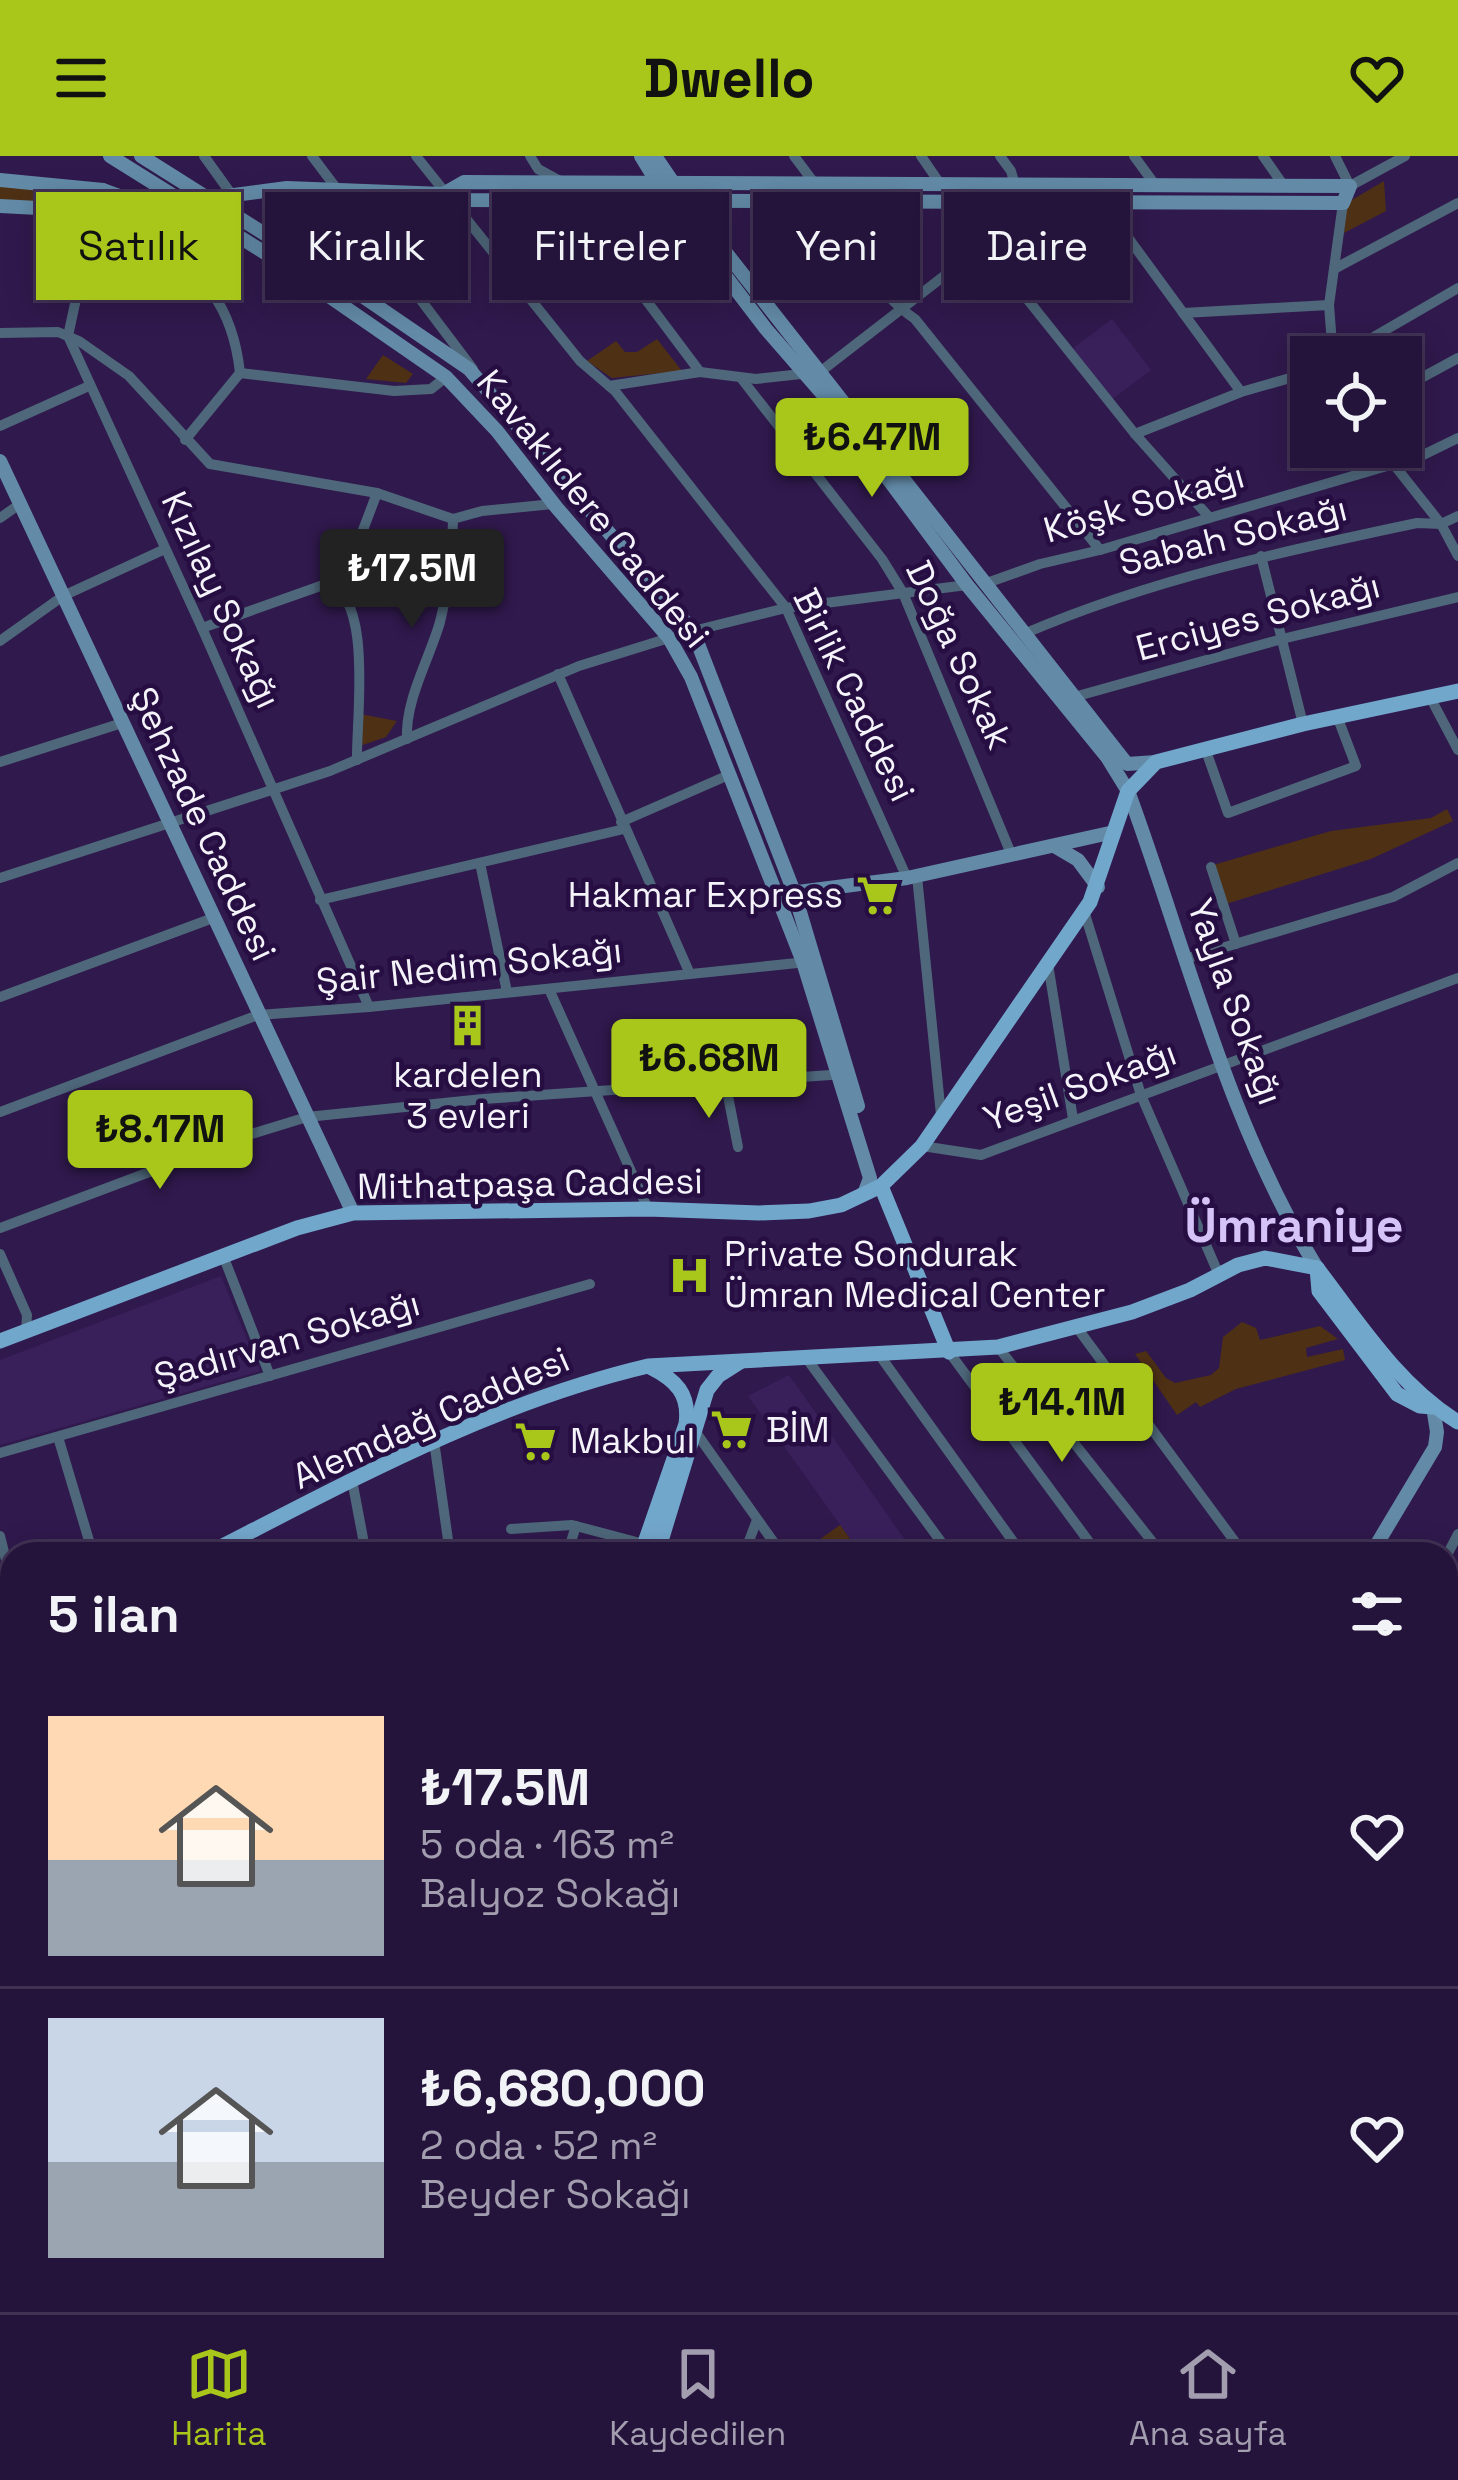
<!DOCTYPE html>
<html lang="tr">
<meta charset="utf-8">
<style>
body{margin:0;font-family:"Space Grotesk",sans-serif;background:#2c1c42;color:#f1f3f6;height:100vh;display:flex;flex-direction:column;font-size:45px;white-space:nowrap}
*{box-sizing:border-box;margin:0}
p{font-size:39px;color:#a39eaf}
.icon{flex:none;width:66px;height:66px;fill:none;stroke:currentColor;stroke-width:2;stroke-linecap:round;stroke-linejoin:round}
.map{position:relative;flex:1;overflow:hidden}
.sheet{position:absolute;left:0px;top:1386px;width:1458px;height:771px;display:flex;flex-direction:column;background:#24133a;border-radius:36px 36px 0 0;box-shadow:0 6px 30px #0003,0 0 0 3px #413254}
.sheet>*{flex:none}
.hud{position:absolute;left:36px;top:36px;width:1386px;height:108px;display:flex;gap:24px}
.controls{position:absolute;left:1290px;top:180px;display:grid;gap:24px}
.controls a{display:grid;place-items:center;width:132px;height:132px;border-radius:0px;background:#24133a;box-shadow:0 6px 30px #0003,0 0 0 3px #413254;font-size:60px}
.price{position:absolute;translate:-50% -102px;padding:0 27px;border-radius:12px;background:#a9c71b;color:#111;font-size:39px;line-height:78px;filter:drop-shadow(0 3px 6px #0008)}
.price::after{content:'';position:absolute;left:50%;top:72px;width:36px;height:27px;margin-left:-18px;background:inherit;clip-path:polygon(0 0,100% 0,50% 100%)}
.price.selected{background:#222;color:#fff}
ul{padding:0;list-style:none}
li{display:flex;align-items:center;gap:36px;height:300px;padding:0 48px}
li+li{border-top:3px solid #413254}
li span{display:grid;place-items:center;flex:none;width:336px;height:240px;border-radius:0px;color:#555}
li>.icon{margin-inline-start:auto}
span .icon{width:144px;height:144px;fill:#fffc;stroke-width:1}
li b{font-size:51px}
h2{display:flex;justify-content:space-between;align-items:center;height:144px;padding:0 48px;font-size:51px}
.tag{padding:0 42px;border-radius:0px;background:#24133a;box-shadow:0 6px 30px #0003,0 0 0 3px #413254;font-size:42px;line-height:108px}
.tag.selected{background:#a9c71b;color:#111}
header{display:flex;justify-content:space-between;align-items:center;height:156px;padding:0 48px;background:#a9c71b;color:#111;font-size:54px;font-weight:700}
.tab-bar{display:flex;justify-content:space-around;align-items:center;height:168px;border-top:3px solid #413254;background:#24133a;font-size:33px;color:#a39eaf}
.tab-bar a{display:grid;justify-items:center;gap:6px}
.tab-bar .selected{color:#a9c71b}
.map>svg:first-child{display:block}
.built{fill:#39205b}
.green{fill:#4e3015}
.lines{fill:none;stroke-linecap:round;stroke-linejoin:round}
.street{stroke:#4e677a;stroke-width:10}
.secondary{stroke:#638ba8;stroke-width:14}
.primary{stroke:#72a7cc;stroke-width:15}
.highway{stroke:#7fc0ed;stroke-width:18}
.labels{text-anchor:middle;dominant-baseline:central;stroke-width:9;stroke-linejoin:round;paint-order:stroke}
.street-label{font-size:36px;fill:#f5f3fa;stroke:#260e42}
.poi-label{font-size:36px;fill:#f5f3fa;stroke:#260e42;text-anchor:start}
.district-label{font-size:48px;font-weight:bold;fill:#d5c3f8;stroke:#260e42}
</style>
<header><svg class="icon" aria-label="menu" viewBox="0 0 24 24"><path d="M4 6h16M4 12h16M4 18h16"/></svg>Dwello<svg class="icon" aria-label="heart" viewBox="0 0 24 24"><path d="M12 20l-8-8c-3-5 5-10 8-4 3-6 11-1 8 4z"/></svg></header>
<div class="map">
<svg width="1458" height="2156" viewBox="0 0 1458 2156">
<rect width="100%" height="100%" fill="#30194d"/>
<!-- built -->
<g class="built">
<path d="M1112,163L1151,214L1111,244L1072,193Z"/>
<path d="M221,1120L260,1215L0,1289V1204Z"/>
<path d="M789,1219L915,1398H861L748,1240Z"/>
<path d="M10,1482L12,1688L0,1691V1485Z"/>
</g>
<!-- green -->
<g class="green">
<path d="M1384,25L1386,55L1344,77L1345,48Z"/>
<path d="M0,30L88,40L87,50L0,48Z"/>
<path d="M657,183L682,215L612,222L587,205L616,185L625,196H637Z"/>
<path d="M383,199L413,218L406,227L366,223Z"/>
<path d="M360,558L397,565L386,581L360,590Z"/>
<path d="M1447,653L1453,665L1371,703L1226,748L1213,709L1331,675L1431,662Z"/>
<path d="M1242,1166L1256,1172L1260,1184L1320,1170L1338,1183L1306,1192L1307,1201L1343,1193L1345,1204L1236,1233L1200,1251L1196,1246L1177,1259L1135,1198L1146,1195L1166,1222L1175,1227L1211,1219L1219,1212L1223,1181Z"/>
<path d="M840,1369L861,1398H799Z"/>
<path d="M816,2145H1036L974,2156H682Z"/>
<path d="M1310,2145H1414L1348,2156H1251Z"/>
</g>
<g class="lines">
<!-- street -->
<g class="street">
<path d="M204,0L232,39"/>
<path d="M312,0L473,213"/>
<path d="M416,0L580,205L615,235L786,452L907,722"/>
<path d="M530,0L538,13L560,25"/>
<path d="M794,0L815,28"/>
<path d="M921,0L941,29"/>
<path d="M1000,0L1011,15L1015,29"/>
<path d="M1134,0L1156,30"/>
<path d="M1263,0L1284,30"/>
<path d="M1335,0L1350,30L1405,0"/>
<path d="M576,44L604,88L700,216"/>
<path d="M829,45C851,89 873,134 915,163L1100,394"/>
<path d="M1102,46L1241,236"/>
<path d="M143,48C146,88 190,106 212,137C229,160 237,189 240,217"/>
<path d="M95,55L68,180L202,472L369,851"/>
<path d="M984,89L1135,278L1209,361"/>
<path d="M1334,113L1458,47"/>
<path d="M1183,157L1329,149"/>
<path d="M0,177L58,176L79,185L129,220L210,308L377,337L453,363L482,355L553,348"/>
<path d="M1333,201L1329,149L1343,47"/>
<path d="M1339,201L1458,132"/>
<path d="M741,222L882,403L903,437L1012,700"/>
<path d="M609,230L700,216L756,223L820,216L984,89L1032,45"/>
<path d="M1401,233L1458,202"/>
<path d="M0,270L89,230"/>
<path d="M1135,278L1241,236L1311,216"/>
<path d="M185,284L240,217L394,235L431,233L446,221"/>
<path d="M1380,291L1441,368L1458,400"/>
<path d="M0,362L20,348"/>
<path d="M1261,400L1303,568"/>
<path d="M984,428L1040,408L1100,394L1421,300L1458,282"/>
<path d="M341,432L377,337"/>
<path d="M202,472L326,428C374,437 356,565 357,604"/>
<path d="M693,475L786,452L967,429"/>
<path d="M1026,477C1152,423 1284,395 1417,367L1441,368L1458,360"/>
<path d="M0,485L63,440L165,393"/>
<path d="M558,518L690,818"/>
<path d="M1074,541L1282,483L1458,441"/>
<path d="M1430,541L1458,594"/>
<path d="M407,583C405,544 429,504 440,466C449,432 453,398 453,363"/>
<path d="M1205,592L1228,657L1356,610L1337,560"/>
<path d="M0,606L122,567"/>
<path d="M621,666L731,618"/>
<path d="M480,707L507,836"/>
<path d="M1211,711L1236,788"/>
<path d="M917,720L941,959"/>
<path d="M0,722L330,615L579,510L669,482"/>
<path d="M320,744L624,673"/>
<path d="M1084,755L1141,939L1219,1119"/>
<path d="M1185,803L1393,741L1458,707"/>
<path d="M1048,808L1073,963"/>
<path d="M549,833L648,1053"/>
<path d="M0,841L213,762"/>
<path d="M726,930L738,991"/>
<path d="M0,956L258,859L369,851L807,806"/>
<path d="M922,990L981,999L1458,822"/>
<path d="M0,1072L248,979L307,961L483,943L845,918"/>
<path d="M0,1098L27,1159L26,1176"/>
<path d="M224,1102L270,1220"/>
<path d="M1078,1173L1244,1398"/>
<path d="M998,1191L1162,1398"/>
<path d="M949,1196L1098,1398"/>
<path d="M878,1197L1022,1398"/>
<path d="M807,1203L950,1398"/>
<path d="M697,1278L782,1398"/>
<path d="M58,1281L93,1398"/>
<path d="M434,1285L450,1398"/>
<path d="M0,1297L590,1128"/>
<path d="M352,1324L366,1398"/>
<path d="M511,1373L572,1369L644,1388"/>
<path d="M0,1380L12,1428"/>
<path d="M567,1398L576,1370"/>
<path d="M744,1398L757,1364"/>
<path d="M1446,1401L1458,1378"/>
<path d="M1446,1552L1458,1559"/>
<path d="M1446,1768L1458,1778"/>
<path d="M186,2156L211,2145"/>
<path d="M283,2156L309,2145"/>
</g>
<!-- secondary -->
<g class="secondary">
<path d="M110,0L281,107L446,221L497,275L557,352L669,482L691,521L803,806L870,1022L864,1038"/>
<path d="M141,0L352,133L469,213L693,475L794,736L858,950"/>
<path d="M641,0L669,46L766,173L839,257L967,429L1107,601L1128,635C1187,795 1227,966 1317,1112"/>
<path d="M655,0L687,47L1127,608L1156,606"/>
<path d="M0,24L103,34L164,56L211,42L287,32L443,38L466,44L1343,47L1350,30L464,26L443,38"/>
<path d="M0,50L95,55L103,34"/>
<path d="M0,305L353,1057"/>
<path d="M1056,691L1078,704L1098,731"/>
<path d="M790,737L907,722L1114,676"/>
<path d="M1371,1398L1435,1291L1437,1276L1433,1251"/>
<path d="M1446,2059L1458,2057"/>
<path d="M109,2156L115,2145"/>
<path d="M122,2156L128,2145"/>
<path d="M1399,2156L1458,2148"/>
</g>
<!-- primary -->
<g class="primary">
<path d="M881,1030L949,1196"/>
<path d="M1317,1112C1359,1167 1398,1229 1458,1266"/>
<path d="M1317,1112L1319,1135L1397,1238L1420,1250L1433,1251"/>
<path d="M0,1185L297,1072L353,1057L648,1053L759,1057L809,1055L841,1049L881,1030L922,990L1090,746L1128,635L1156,606L1303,568L1458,535"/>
<path d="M207,1398C350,1325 491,1247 648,1210L998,1191L1132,1156L1190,1134L1238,1109L1265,1102L1317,1112"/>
<path d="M641,1398L686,1268C690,1238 676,1224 650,1211"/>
<path d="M657,1398L707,1234L718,1220L740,1206"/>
<path d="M0,1468L12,1464"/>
<path d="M406,2156L410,2145"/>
</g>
<!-- highway -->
<g class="highway">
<path d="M1446,2076L1458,2073"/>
<path d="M1446,2099L1458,2097"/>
<path d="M390,2156V2155"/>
<path d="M1043,2156L1097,2145"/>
<path d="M1158,2156L1214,2145"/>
</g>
</g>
<!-- icons -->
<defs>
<symbol id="supermarket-bare" viewBox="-9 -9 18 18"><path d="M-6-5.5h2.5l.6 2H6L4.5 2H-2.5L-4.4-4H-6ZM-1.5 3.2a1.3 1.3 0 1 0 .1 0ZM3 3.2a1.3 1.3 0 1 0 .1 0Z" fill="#a9c71b" stroke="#260e42" stroke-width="2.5" paint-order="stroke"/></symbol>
<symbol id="building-bare" viewBox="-9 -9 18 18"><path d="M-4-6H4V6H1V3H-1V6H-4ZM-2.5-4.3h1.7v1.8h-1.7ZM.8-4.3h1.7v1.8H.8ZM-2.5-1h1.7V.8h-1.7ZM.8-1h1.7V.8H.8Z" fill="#a9c71b" stroke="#260e42" stroke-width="2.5" paint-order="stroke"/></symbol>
<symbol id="hospital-bare" viewBox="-9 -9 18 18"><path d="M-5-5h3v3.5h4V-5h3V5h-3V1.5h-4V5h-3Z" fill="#a9c71b" stroke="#260e42" stroke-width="2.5" paint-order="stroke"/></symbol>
</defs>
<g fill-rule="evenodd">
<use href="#supermarket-bare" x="848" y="710" width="59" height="59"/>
<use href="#building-bare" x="438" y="840" width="59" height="59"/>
<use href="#hospital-bare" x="660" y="1090" width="59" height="59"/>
<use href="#supermarket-bare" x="702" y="1244" width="59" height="59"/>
<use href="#supermarket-bare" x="506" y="1256" width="59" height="59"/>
</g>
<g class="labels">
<!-- street labels -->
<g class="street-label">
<text transform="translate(1144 347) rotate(-16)">Köşk Sokağı</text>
<text transform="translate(593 353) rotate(51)">Kavaklıdere Caddesi</text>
<text transform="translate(1233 380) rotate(-14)">Sabah Sokağı</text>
<text transform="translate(221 444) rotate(65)">Kızılay Sokağı</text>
<text transform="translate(1258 461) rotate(-15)">Erciyes Sokağı</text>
<text transform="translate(959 499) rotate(65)">Doğa Sokak</text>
<text transform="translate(854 539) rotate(64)">Birlik Caddesi</text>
<text transform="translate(203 668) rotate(65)">Şehzade Caddesi</text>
<text transform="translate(469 810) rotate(-6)">Şair Nedim Sokağı</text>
<text transform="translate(1235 846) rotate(70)">Yayla Sokağı</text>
<text transform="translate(1080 930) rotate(-20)">Yeşil Sokağı</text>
<text transform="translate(530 1028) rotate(-1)">Mithatpaşa Caddesi</text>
<text transform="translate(287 1184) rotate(-16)">Şadırvan Sokağı</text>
<text transform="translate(431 1262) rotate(-24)">Alemdağ Caddesi</text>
</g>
<!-- poi labels -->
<g class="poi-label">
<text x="843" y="739" text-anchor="end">Hakmar Express</text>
<text x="468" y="919" text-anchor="middle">kardelen<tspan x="468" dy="41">3 evleri</tspan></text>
<text x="724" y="1098">Private Sondurak<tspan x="724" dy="41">Ümran Medical Center</tspan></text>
<text x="766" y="1274">BİM</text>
<text x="570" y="1285">Makbul</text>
</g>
<!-- district labels -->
<g class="district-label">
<text x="1294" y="1069">Ümraniye</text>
</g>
</g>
</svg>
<div class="controls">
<a><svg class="icon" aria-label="locate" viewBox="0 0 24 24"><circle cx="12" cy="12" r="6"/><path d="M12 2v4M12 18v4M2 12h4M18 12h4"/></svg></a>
</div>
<b class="price" style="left:872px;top:344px">₺6.47M</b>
<b class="price selected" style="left:412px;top:475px">₺17.5M</b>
<b class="price" style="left:709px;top:965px">₺6.68M</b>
<b class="price" style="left:160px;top:1036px">₺8.17M</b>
<b class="price" style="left:1062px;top:1309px">₺14.1M</b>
<div class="hud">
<a class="tag selected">Satılık</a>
<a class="tag">Kiralık</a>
<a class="tag">Filtreler</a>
<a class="tag">Yeni</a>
<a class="tag">Daire</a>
</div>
<section class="sheet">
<h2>5 ilan<svg class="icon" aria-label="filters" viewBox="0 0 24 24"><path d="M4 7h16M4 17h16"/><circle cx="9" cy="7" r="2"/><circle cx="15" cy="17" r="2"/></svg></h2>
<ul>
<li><span style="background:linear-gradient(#ffd9b3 60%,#9aa5b1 0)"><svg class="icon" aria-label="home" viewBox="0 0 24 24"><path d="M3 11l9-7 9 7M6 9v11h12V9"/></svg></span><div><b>₺17.5M</b><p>5 oda · 163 m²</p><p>Balyoz Sokağı</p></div><svg class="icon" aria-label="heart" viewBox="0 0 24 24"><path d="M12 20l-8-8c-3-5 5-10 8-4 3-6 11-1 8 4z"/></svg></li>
<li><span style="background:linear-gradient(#c9d6e8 60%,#9aa5b1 0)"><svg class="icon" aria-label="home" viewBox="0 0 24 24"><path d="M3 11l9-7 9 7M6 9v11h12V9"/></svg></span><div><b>₺6,680,000</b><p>2 oda · 52 m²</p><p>Beyder Sokağı</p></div><svg class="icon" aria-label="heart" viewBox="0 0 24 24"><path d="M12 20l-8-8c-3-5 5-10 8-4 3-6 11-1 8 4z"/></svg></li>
</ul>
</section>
</div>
<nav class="tab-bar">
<a class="selected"><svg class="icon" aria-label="map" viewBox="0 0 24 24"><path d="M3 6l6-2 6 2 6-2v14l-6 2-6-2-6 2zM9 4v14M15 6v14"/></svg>Harita</a>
<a><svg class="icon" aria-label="saved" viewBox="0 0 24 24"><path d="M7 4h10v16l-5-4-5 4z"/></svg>Kaydedilen</a>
<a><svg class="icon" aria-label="home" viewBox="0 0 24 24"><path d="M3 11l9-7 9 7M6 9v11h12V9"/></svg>Ana sayfa</a>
</nav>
